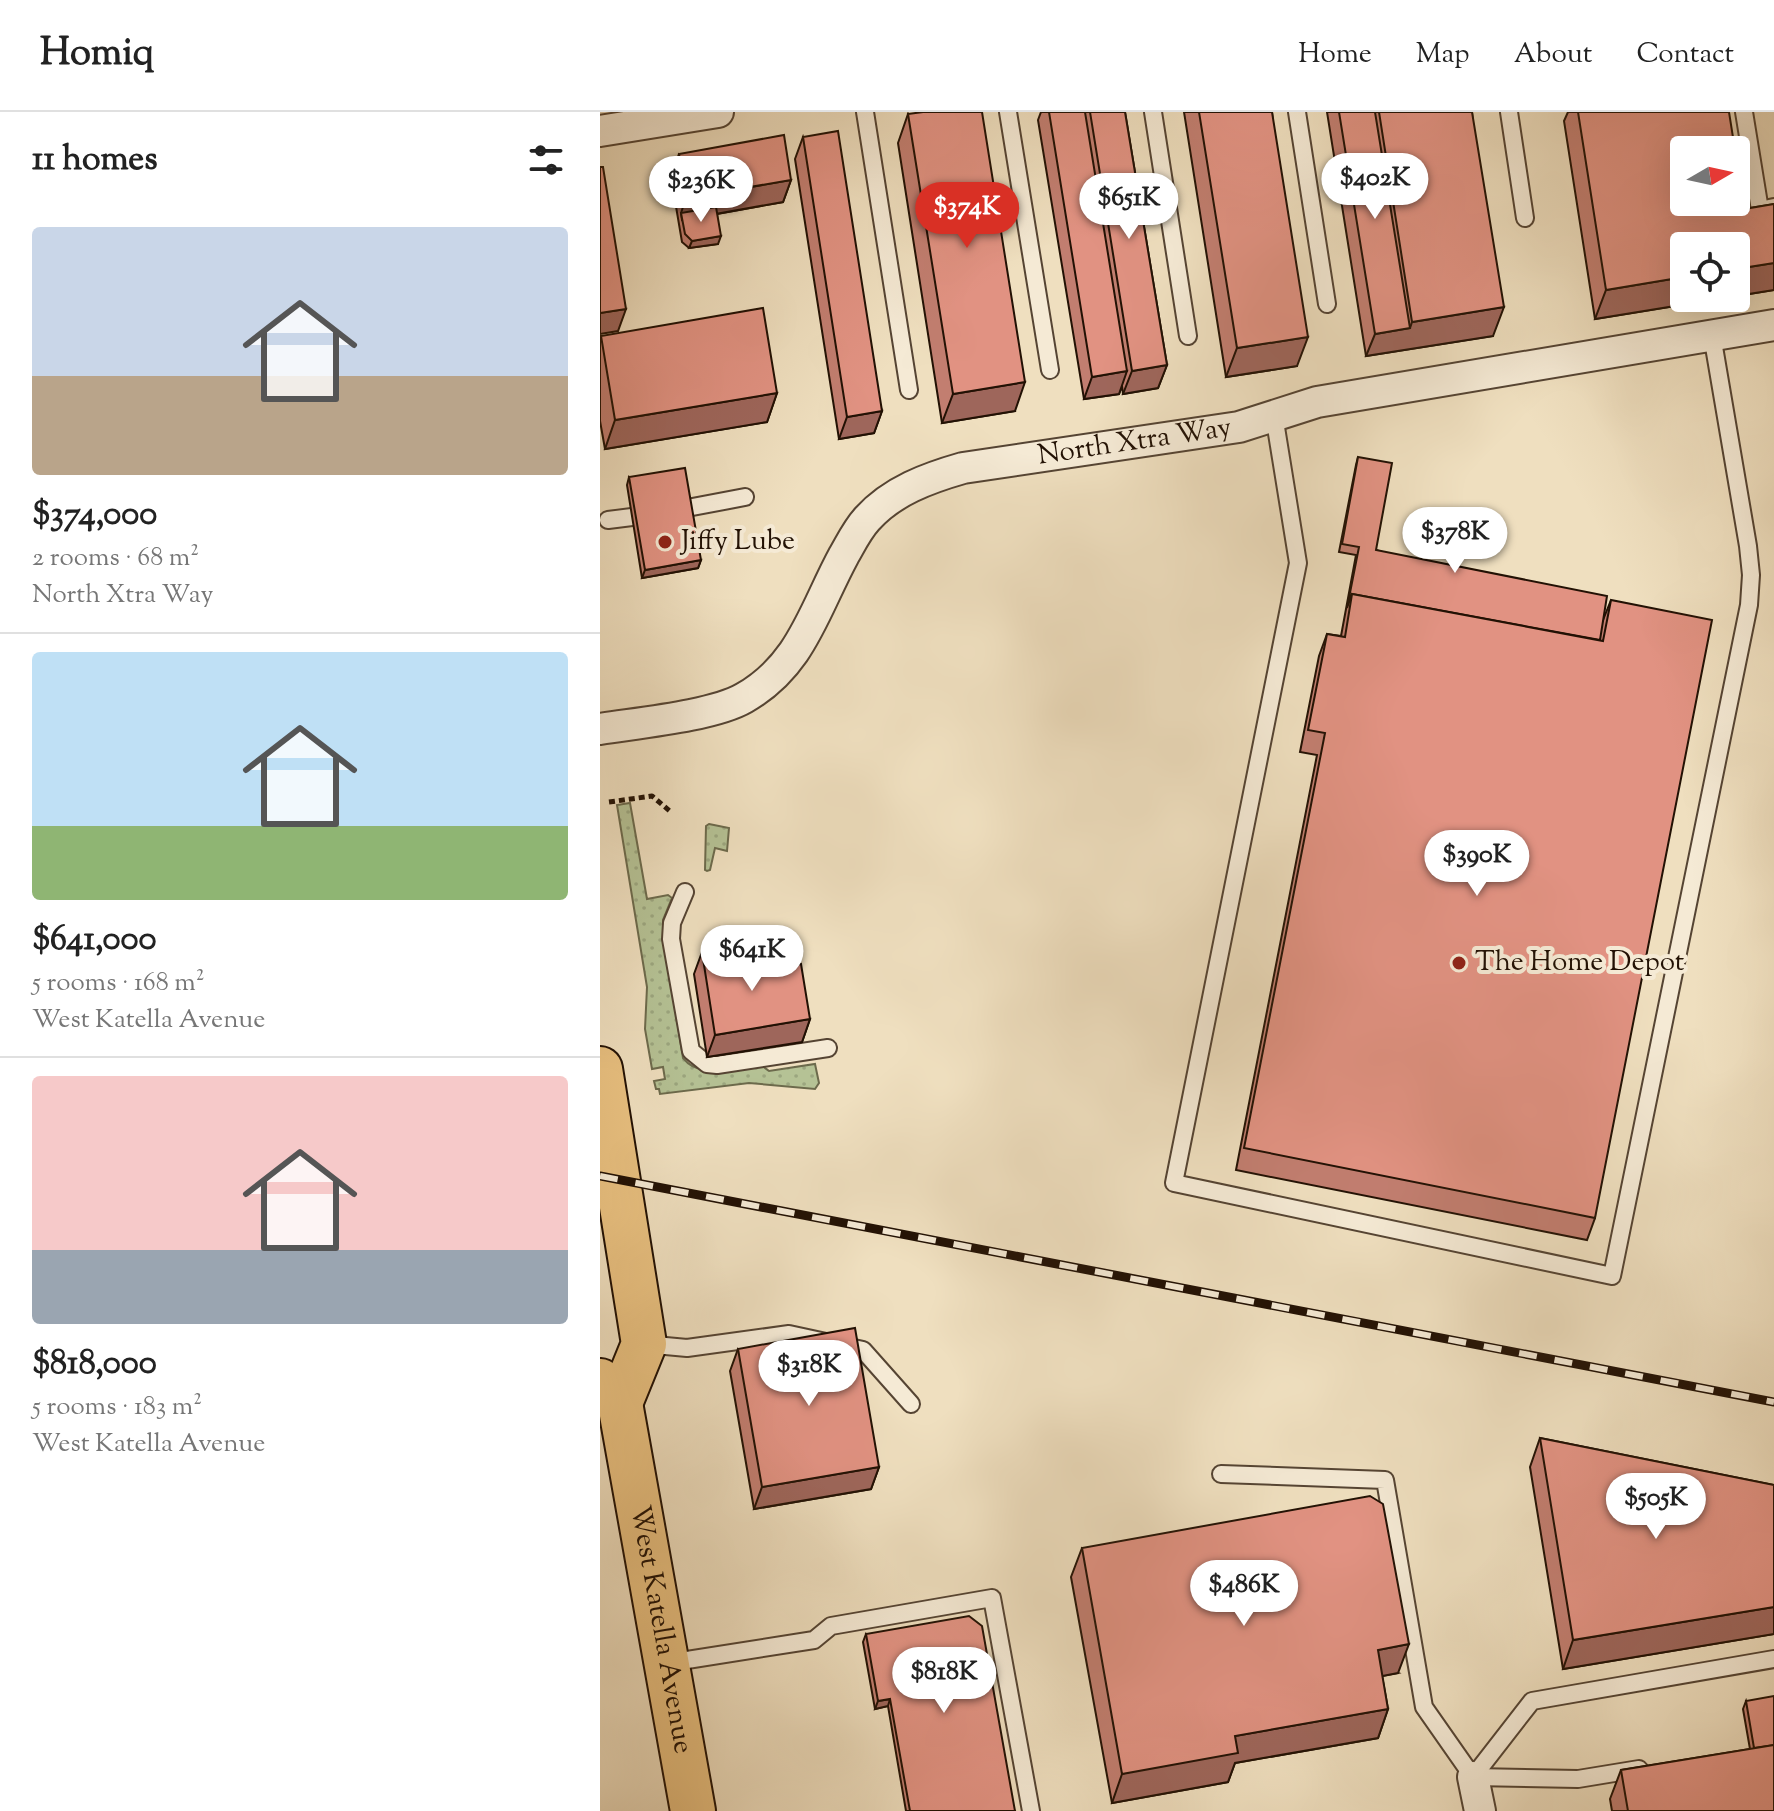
<!DOCTYPE html>
<meta charset="utf-8">
<style>
body{margin:0;font-family:"Sorts Mill Goudy",serif;background:#f6f6f6;color:#222;height:100vh;display:flex;flex-direction:column;font-size:30px;white-space:nowrap}
*{box-sizing:border-box;margin:0}
p{font-size:26px;color:#767676}
.icon{flex:none;width:44px;height:44px;fill:none;stroke:currentColor;stroke-width:2;stroke-linecap:round;stroke-linejoin:round}
.map{position:relative;flex:1;overflow:hidden}
.side{display:flex;flex-direction:column;background:#fff;width:600px}
.side>*{flex:none}
.needle{width:52px;rotate:81deg}
.tools{position:absolute;left:1070px;top:24px;display:grid;gap:16px}
.tools a{display:grid;place-items:center;width:80px;height:80px;border-radius:8px;background:#fff;box-shadow:0 8px 32px #0002;font-size:40px}
.price{position:absolute;translate:-50% -68px;padding:0 18px;border-radius:28px;background:#fff;color:#222;font-size:26px;line-height:52px;filter:drop-shadow(0 2px 4px #0008)}
.price::after{content:'';position:absolute;left:50%;top:48px;width:24px;height:18px;margin-left:-12px;background:inherit;clip-path:polygon(0 0,100% 0,50% 100%)}
.price.selected{background:#d93025;color:#fff}
ul{padding:0;list-style:none}
li{display:grid;align-content:center;gap:16px;height:424px;padding:0 32px}
li+li{border-top:2px solid #e0e0e0}
li span{display:grid;place-items:center;height:248px;border-radius:8px;color:#555}
li>.icon{margin-inline-start:auto}
span .icon{width:144px;height:144px;fill:#fffc;stroke-width:1}
li b{font-size:34px}
h2{display:flex;justify-content:space-between;align-items:center;height:96px;padding:0 32px;font-size:34px}
header{display:flex;align-items:center;gap:48px;box-sizing:border-box;height:112px;padding:0 40px;background:#fff;border-bottom:2px solid #e0e0e0}
header strong{font-size:38px}
nav{display:flex;gap:44px;margin-inline-start:auto;font-size:28px}
main{display:flex;flex:1;min-height:0}
.map>svg:first-child{display:block}
.grass{fill:url(#grass-dots);stroke:#6c6a4c;stroke-width:2}
.lines{fill:none;stroke-linecap:round;stroke-linejoin:round}
.lane-casing{stroke:#543;stroke-width:20}
.street-casing{stroke:#543;stroke-width:34}
.primary-casing{stroke:#221104;stroke-width:48}
.path{stroke:#221104;stroke-width:5;stroke-dasharray:6 4;stroke-linecap:butt}
.lane{stroke:#f5ead5;stroke-width:16}
.street{stroke:#f5ead5;stroke-width:30}
.primary{stroke:#e8c080;stroke-width:44}
.rail-casing{stroke:#221104;stroke-width:9}
.rail{stroke:#f5ead5;stroke-width:6;stroke-dasharray:18;stroke-linecap:butt}
.wall{fill:#c27e70;stroke:#221104;stroke-width:2}
.shaded-wall{fill:#9e665b;stroke:#221104;stroke-width:2}
.building{fill:#e19282;stroke:#221104;stroke-width:2}
.poi-dot{fill:#8f2418;stroke:#f5ead5;stroke-width:3}
.labels{text-anchor:middle;dominant-baseline:central;stroke-width:8;stroke-linejoin:round;paint-order:stroke}
.street-label{font-size:28px;fill:#221104;stroke:#f5ead5}
.poi-label{font-size:28px;fill:#221104;stroke:#f5ead5;text-anchor:start}
</style>
<header>
<strong>Homiq</strong>
<nav><a>Home</a><a>Map</a><a>About</a><a>Contact</a></nav>
</header>
<main>
<section class="side">
<h2>11 homes<svg class="icon" aria-label="filters" viewBox="0 0 24 24"><path d="M4 7h16M4 17h16"/><circle cx="9" cy="7" r="2"/><circle cx="15" cy="17" r="2"/></svg></h2>
<ul>
<li><span style="background:linear-gradient(#c9d6e8 60%,#b9a48a 0)"><svg class="icon" aria-label="home" viewBox="0 0 24 24"><path d="M3 11l9-7 9 7M6 9v11h12V9"/></svg></span><div><b>$374,000</b><p>2 rooms · 68 m²</p><p>North Xtra Way</p></div></li>
<li><span style="background:linear-gradient(#bfe0f5 70%,#8fb573 0)"><svg class="icon" aria-label="home" viewBox="0 0 24 24"><path d="M3 11l9-7 9 7M6 9v11h12V9"/></svg></span><div><b>$641,000</b><p>5 rooms · 168 m²</p><p>West Katella Avenue</p></div></li>
<li><span style="background:linear-gradient(#f6c9c9 70%,#9aa5b1 0)"><svg class="icon" aria-label="home" viewBox="0 0 24 24"><path d="M3 11l9-7 9 7M6 9v11h12V9"/></svg></span><div><b>$818,000</b><p>5 rooms · 183 m²</p><p>West Katella Avenue</p></div></li>
</ul>
</section>
<div class="map">
<svg width="1174" height="1699" viewBox="0 0 1174 1699">
<defs>
<pattern id="grass-dots" width="8" height="8" patternUnits="userSpaceOnUse" patternTransform="scale(2)"><rect width="8" height="8" fill="#b5c295"/><path d="M2 2h.1M6 6h.1" fill="none" stroke="#9ba67f" stroke-width="1.8" stroke-linecap="round"/></pattern>
</defs>
<rect width="100%" height="100%" fill="#efdfbf"/>
<filter id="stains"><feTurbulence type="fractalNoise" baseFrequency=".0025" numOctaves="4"/><feColorMatrix values="0 0 0 0 .2 0 0 0 0 .09 0 0 0 0 .02 0 0 0 .5 -.17"/></filter>
<radialGradient id="worn" r=".72"><stop offset=".6" stop-color="#630" stop-opacity="0"/><stop offset="1" stop-color="#630" stop-opacity=".3"/></radialGradient>
<!-- grass -->
<g class="grass">
<path d="M30,691L47,787L68,783L72,786L63,808V818L83,946C104,972 134,945 158,952C162,953 166,957 169,959L215,952L219,971L215,977L149,971L60,982L59,977H56L54,969L65,967L63,955L52,957L45,917L47,875L17,693Z"/>
<path d="M109,712L129,716L127,739L115,736L110,758L107,759L105,758L106,714Z"/>
</g>
<g class="lines">
<defs>
<g id="lane">
<path d="M265,0L309,278"/>
<path d="M408,0L450,258"/>
<path d="M553,0L588,224"/>
<path d="M697,0L727,192"/>
<path d="M909,0L925,106"/>
<path d="M1144,0L1160,98L1174,95"/>
<path d="M674,303L698,451L574,1071L1012,1164L1149,493L1151,463L1148,434L1112,223"/>
<path d="M87,396L145,385"/>
<path d="M8,408L32,405"/>
<path d="M85,780L72,811L71,827L91,939L107,952L117,953L228,936"/>
<path d="M44,1232L87,1236L189,1222L263,1238L311,1292"/>
<path d="M621,1362L785,1368L824,1595L873,1665"/>
<path d="M68,1551L214,1528L231,1514L392,1486L431,1699"/>
<path d="M873,1665L932,1589L1174,1547"/>
<path d="M873,1665L978,1667L1039,1657"/>
</g>
<g id="street">
<path d="M0,19L118,0"/>
<path id="s1" d="M0,617C37,611 113,604 144,586C202,553 214,498 244,443C251,431 257,418 267,407C292,379 328,366 363,356L639,315L717,290L1174,213"/>
<path d="M873,1665L880,1699"/>
</g>
<g id="primary">
<path d="M0,957L44,1232L20,1291"/>
<path id="s2" d="M0,1269L20,1291L93,1699"/>
</g>
</defs>
<!-- lane casing -->
<use href="#lane" class="lane-casing"/>
<!-- street casing -->
<use href="#street" class="street-casing"/>
<!-- primary casing -->
<use href="#primary" class="primary-casing"/>
<!-- path -->
<path class="path" d="M9,690L52,684L71,700"/>
<!-- lane -->
<use href="#lane" class="lane"/>
<!-- street -->
<use href="#street" class="street"/>
<!-- primary -->
<use href="#primary" class="primary"/>
<defs>
<path id="rail" d="M0,1064L1174,1290"/>
</defs>
<!-- rail casing -->
<use href="#rail" class="rail-casing"/>
<!-- rail -->
<use href="#rail" class="rail"/>
</g>
<!-- wall -->
<g class="wall">
<path d="M441,0H525L567,253L558,276L523,282L522,274L519,282L484,287L438,8Z"/>
<path d="M584,0H672L697,254L626,265Z"/>
<path d="M727,0H872L893,224L766,244Z"/>
<path d="M968,0H978L1144,97L1174,92V178L995,207L964,9Z"/>
<path d="M308,2L415,299L342,311L298,31Z"/>
<path d="M203,25L282,299L274,321L239,327L195,47Z"/>
<path d="M79,42L191,68L183,90L117,102L118,132L89,136L82,130L71,65Z"/>
<path d="M1,224L177,281L167,310L5,337L0,309V227Z"/>
<path d="M758,345L776,438L1003,508L1011,488L995,1106L987,1128L636,1058L717,643L700,640L719,544L727,522L741,524L756,443L739,440L756,353Z"/>
<path d="M29,365L101,448L98,456L42,466L27,373Z"/>
<path d="M102,840L147,861L210,907L202,930L107,945L94,862Z"/>
<path d="M138,1237L279,1355L271,1377L154,1397L130,1259Z"/>
<path d="M940,1326L1174,1373V1522L963,1557L930,1355Z"/>
<path d="M482,1436L798,1561L782,1564L788,1597L778,1626L635,1651L628,1670L512,1691L471,1465Z"/>
<path d="M266,1522L415,1699H306L288,1594L275,1597L263,1530Z"/>
<path d="M1146,1589L1174,1699H1012L1010,1687L1021,1658L1150,1637L1143,1597Z"/>
</g>
<!-- shaded-wall -->
<g class="shaded-wall">
<path d="M191,68L183,90L82,108L81,101L86,86Z"/>
<path d="M121,124L118,132L89,136L92,129Z"/>
<path d="M1174,151V178L1136,184V157Z"/>
<path d="M1084,165V186H1124L995,207L1006,178Z"/>
<path d="M904,195L893,224L766,244L775,222L810,216L812,210Z"/>
<path d="M26,197L18,219L0,222V201Z"/>
<path d="M708,225L697,254L626,265L637,236Z"/>
<path d="M567,253L558,276L523,282L532,259Z"/>
<path d="M527,259L519,282L484,287L492,265Z"/>
<path d="M425,270L415,299L342,311L353,282Z"/>
<path d="M177,281L167,310L5,337L15,308Z"/>
<path d="M282,299L274,321L239,327L247,305Z"/>
<path d="M101,448L98,456L42,466L45,458Z"/>
<path d="M210,907L202,930L107,945L115,923Z"/>
<path d="M279,1355L271,1377L154,1397L162,1375Z"/>
<path d="M1174,1495V1522L963,1557L973,1528Z"/>
<path d="M809,1532L798,1561L767,1567L778,1538Z"/>
<path d="M290,1587L288,1594L275,1597L278,1589Z"/>
<path d="M788,1597L778,1626L635,1651L628,1670L512,1691L522,1662L635,1624Z"/>
</g>
<!-- building -->
<g class="building">
<path d="M323,0H382L425,270L353,282L308,2Z"/>
<path d="M449,0H485L527,259L492,265Z"/>
<path d="M490,0H525L567,253L532,259Z"/>
<path d="M599,0H672L708,225L637,236Z"/>
<path d="M739,0H775L810,216L775,222Z"/>
<path d="M779,0H872L904,195L812,210Z"/>
<path d="M978,0H1129L1135,38H1084V90H1136V44L1144,97L1174,92V151L1136,157V134H1084V165L1006,178Z"/>
<path d="M238,19L282,299L247,305L203,25Z"/>
<path d="M184,23L191,68L86,86L79,42Z"/>
<path d="M0,55H3L26,197L0,201Z"/>
<path d="M116,95L121,124L92,129L85,122L81,101Z"/>
<path d="M163,196L177,281L15,308L1,224Z"/>
<path d="M758,345L792,351L776,438L1007,484L1000,528L752,482L747,496L759,435L742,432Z"/>
<path d="M85,356L101,448L45,458L29,365Z"/>
<path d="M752,482L1003,529L1011,488L1112,508L995,1106L644,1036L725,621L708,618L727,522L745,525Z"/>
<path d="M142,833L147,861L201,852L210,907L115,923L102,840Z"/>
<path d="M255,1216L279,1355L162,1375L138,1237Z"/>
<path d="M940,1326L1174,1373V1495L973,1528Z"/>
<path d="M770,1384L783,1392L809,1532L778,1538L788,1597L635,1624L638,1641L522,1662L482,1436Z"/>
<path d="M369,1504L382,1514L415,1699H310L290,1587L278,1589L266,1522Z"/>
<path d="M1174,1584V1633L1154,1636L1146,1589Z"/>
<path d="M1174,1633V1699H1028L1021,1658Z"/>
</g>
<!-- markers -->
<g class="poi-dot">
<circle cx="65" cy="430" r="8"/>
<circle cx="859" cy="851" r="8"/>
</g>
<g class="labels">
<!-- street labels -->
<g class="street-label">
<text stroke="none"><textPath href="#s1" startOffset="652">North Xtra Way</textPath></text>
<text stroke="none"><textPath href="#s2" startOffset="260">West Katella Avenue</textPath></text>
</g>
<!-- poi labels -->
<g class="poi-label">
<text x="81" y="430">Jiffy Lube</text>
<text x="875" y="851">The Home Depot</text>
</g>
</g>
<rect width="100%" height="100%" filter="url(#stains)"/>
<rect width="100%" height="100%" fill="url(#worn)"/>
</svg>
<div class="tools">
<a><svg class="needle" viewBox="-14 -14 28 28"><path d="M0-13l5 13h-10z" fill="#e53935"/><path d="M0 13l5-13h-10z" fill="#767676"/></svg></a>
<a><svg class="icon" aria-label="locate" viewBox="0 0 24 24"><circle cx="12" cy="12" r="6"/><path d="M12 2v4M12 18v4M2 12h4M18 12h4"/></svg></a>
</div>
<b class="price" style="left:775px;top:109px">$402K</b>
<b class="price" style="left:101px;top:112px">$236K</b>
<b class="price" style="left:529px;top:129px">$651K</b>
<b class="price selected" style="left:367px;top:138px">$374K</b>
<b class="price" style="left:855px;top:463px">$378K</b>
<b class="price" style="left:877px;top:786px">$390K</b>
<b class="price" style="left:152px;top:881px">$641K</b>
<b class="price" style="left:209px;top:1296px">$318K</b>
<b class="price" style="left:1056px;top:1429px">$505K</b>
<b class="price" style="left:644px;top:1516px">$486K</b>
<b class="price" style="left:344px;top:1603px">$818K</b>
</div>
</main>
